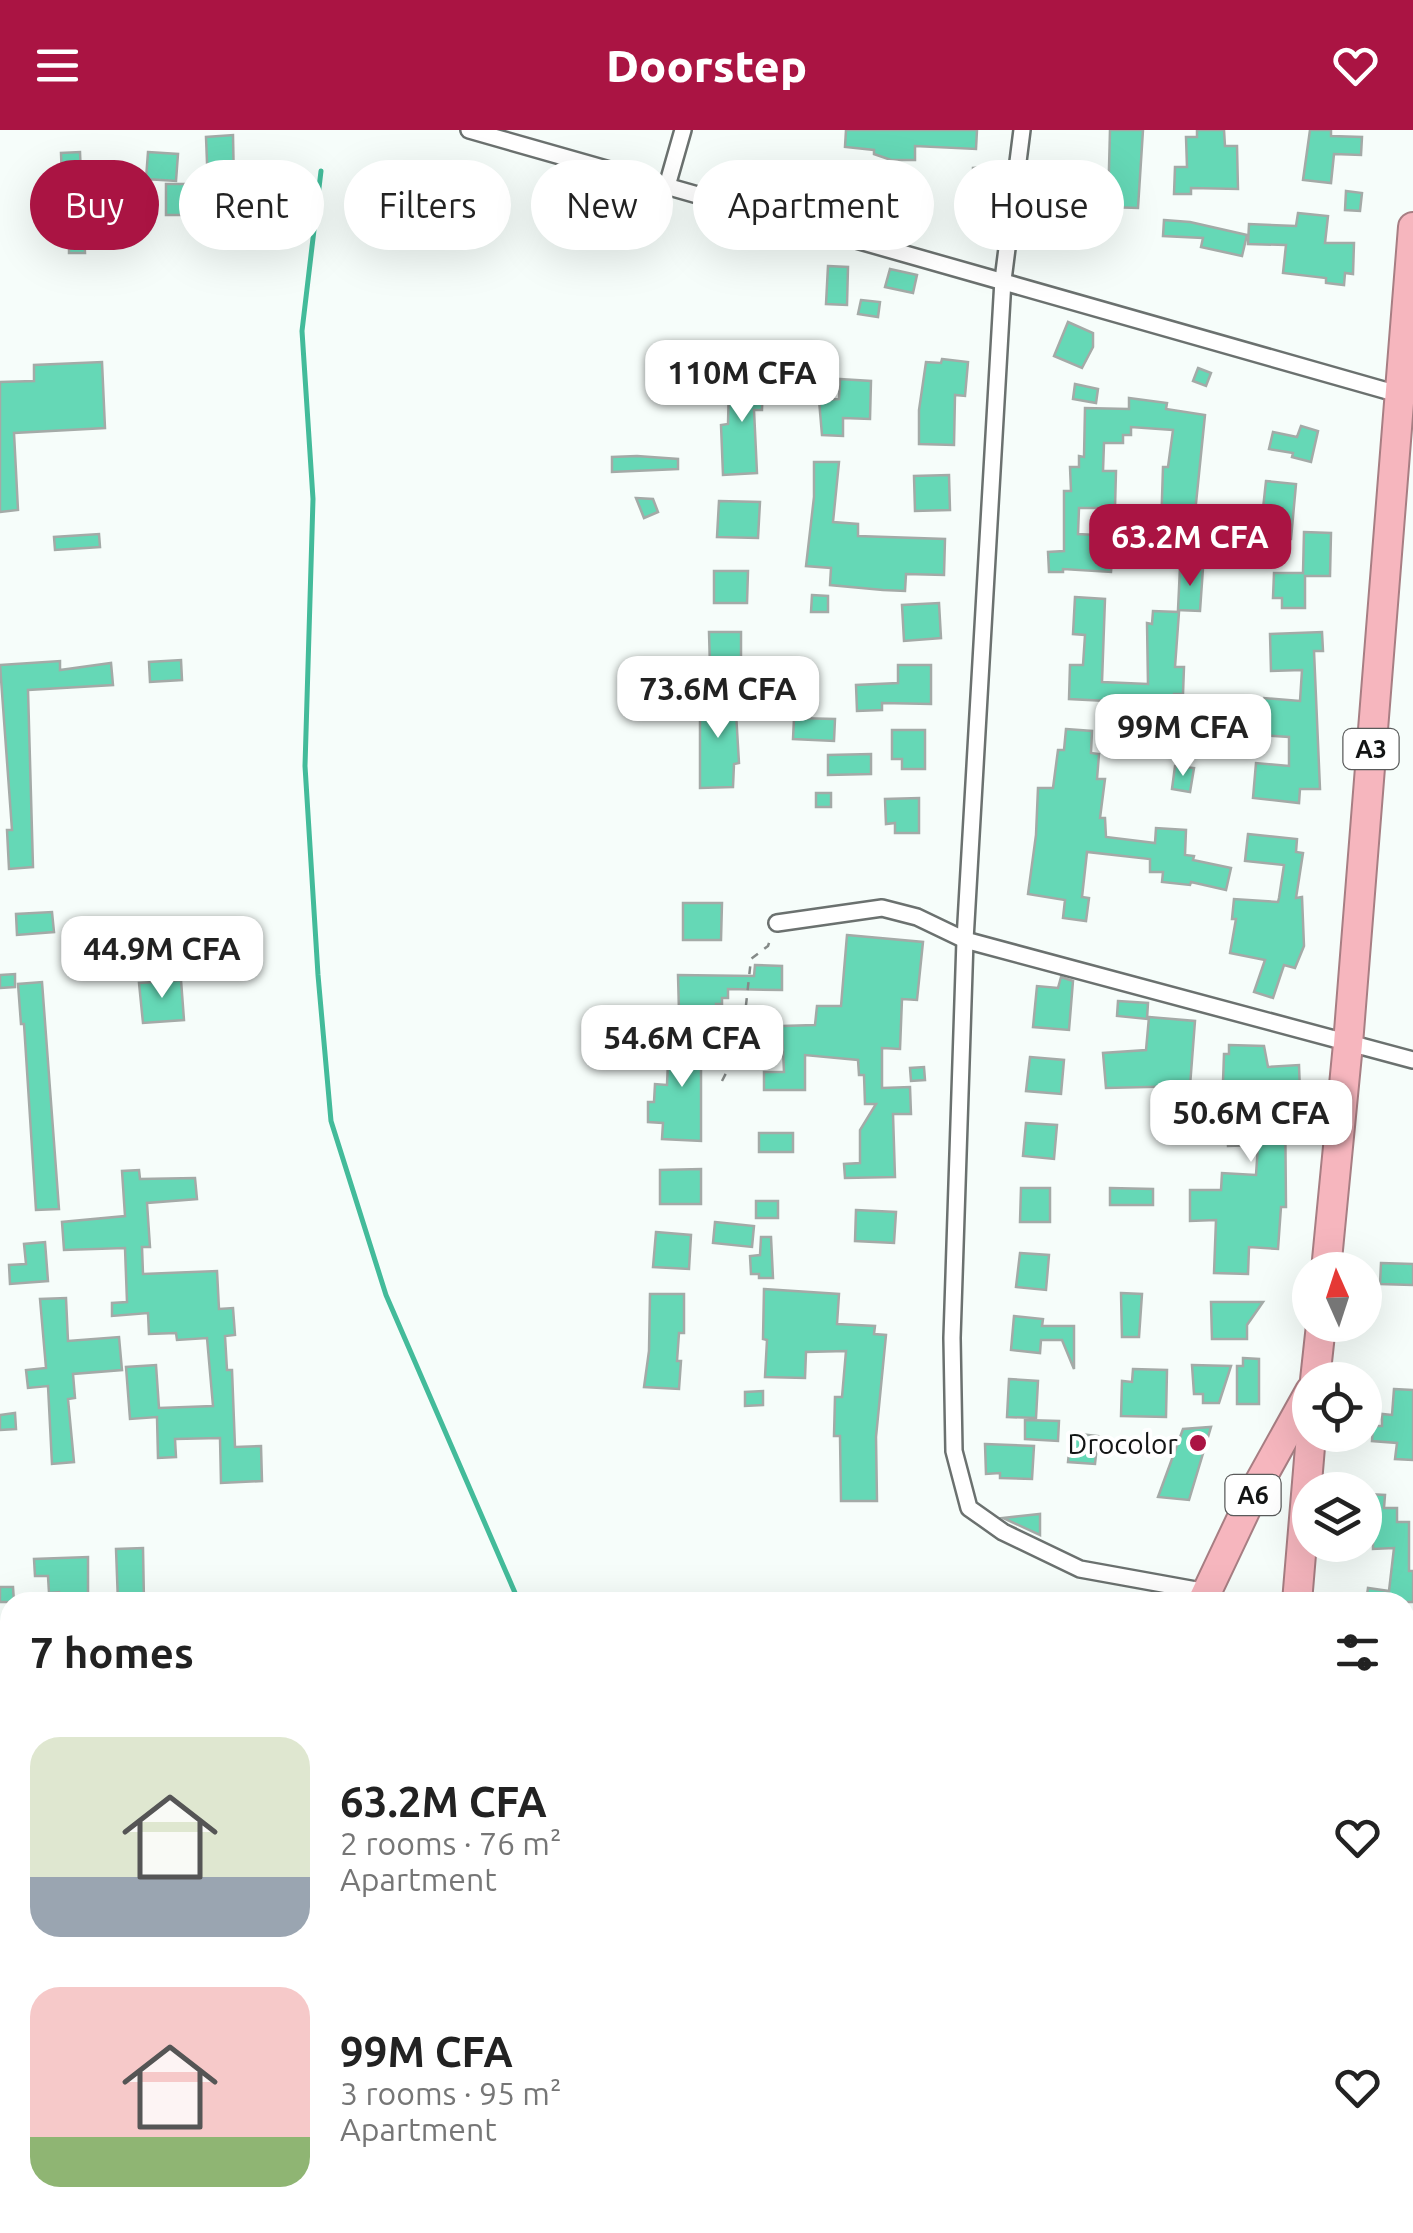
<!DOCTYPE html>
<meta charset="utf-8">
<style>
body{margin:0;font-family:Ubuntu,sans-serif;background:#f6f6f6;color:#222;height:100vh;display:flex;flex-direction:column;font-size:38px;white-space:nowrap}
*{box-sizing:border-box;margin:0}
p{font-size:32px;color:#767676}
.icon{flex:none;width:55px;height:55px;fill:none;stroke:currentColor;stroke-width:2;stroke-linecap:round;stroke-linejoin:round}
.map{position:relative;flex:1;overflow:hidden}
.panel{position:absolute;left:0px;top:1462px;width:1415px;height:642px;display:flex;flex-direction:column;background:#fff;border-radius:30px 30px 0 0;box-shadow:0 10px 40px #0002}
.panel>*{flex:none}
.guide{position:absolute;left:30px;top:30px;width:1355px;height:90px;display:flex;gap:20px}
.needle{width:65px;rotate:357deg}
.controls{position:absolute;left:1292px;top:1122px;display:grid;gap:20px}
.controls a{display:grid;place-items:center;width:90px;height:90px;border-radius:50%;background:#fff;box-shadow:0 10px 40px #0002;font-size:50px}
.price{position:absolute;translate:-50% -85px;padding:0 22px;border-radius:20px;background:#fff;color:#222;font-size:32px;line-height:65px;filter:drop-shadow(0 2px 5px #0008)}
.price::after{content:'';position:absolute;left:50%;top:60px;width:30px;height:22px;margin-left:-15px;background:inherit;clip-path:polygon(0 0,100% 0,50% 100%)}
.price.current{background:#aa1443;color:#fff}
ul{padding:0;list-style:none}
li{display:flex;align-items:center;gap:30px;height:250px;padding:0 30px}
li span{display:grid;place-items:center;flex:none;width:280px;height:200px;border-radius:30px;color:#555}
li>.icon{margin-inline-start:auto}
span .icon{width:120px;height:120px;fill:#fffc;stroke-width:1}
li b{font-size:42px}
h2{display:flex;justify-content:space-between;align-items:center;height:120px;padding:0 30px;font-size:42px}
.chip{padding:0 35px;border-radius:45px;background:#fff;box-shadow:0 10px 40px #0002;font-size:35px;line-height:90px}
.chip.current{background:#aa1443;color:#fff}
header{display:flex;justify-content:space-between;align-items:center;height:130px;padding:0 30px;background:#aa1443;color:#fff;font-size:45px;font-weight:800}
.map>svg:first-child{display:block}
.green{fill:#9ce8cf}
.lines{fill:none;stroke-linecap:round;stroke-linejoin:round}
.stream{stroke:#43bb9a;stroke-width:5}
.building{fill:#65d8b6;stroke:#a4aaa7;stroke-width:2.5}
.street-casing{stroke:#6b716f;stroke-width:20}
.highway-casing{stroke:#a77e83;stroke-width:32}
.path{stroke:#858a88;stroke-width:2.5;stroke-dasharray:8 8;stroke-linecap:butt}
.street{stroke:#fff;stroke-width:15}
.highway{stroke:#f6b6be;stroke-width:28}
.poi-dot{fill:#aa1443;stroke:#fff;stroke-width:4}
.labels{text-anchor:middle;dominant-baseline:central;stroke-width:8;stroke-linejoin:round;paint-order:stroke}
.shield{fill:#fff;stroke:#5a5b5b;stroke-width:2.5}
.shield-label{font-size:25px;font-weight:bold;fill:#131515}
.poi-label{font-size:28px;fill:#131515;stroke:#fff;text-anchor:end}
</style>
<header><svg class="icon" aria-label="menu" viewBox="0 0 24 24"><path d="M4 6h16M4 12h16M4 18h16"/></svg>Doorstep<svg class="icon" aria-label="heart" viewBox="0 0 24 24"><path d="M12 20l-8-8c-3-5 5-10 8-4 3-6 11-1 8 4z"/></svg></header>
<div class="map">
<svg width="1413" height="2103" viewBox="0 0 1413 2103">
<rect width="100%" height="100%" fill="#f6fdfa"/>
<!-- green -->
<g class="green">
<path d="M1413,1830V2103H1390L1389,2095H1405V1836Z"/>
<path d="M930,2095H1242L1243,2103H1019L1002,2098L989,2099L988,2103H935Z"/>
</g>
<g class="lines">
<!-- stream -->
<g class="stream">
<path d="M321,41L302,201L313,369L305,636L318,845L331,991L386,1165L519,1472"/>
<path d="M737,2103V2095"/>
</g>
</g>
<!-- building -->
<g class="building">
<path d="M846,0H977L976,19L915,16V30H891L874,24V20L845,17Z"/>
<path d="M1110,0H1143L1138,78L1108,77Z"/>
<path d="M1197,0H1224L1225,16H1237L1238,59L1191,58V64H1174L1175,37H1187L1186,7H1197Z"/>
<path d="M1310,0H1331V6L1362,7L1361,25L1334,24L1331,53L1303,50Z"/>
<path d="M233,5L234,56L208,57L206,7Z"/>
<path d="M80,22L81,47L138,44L139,70L83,74L85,123H69V114H57L56,72H45L44,50H62L61,23Z"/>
<path d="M148,22L178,24L176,51L146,49Z"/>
<path d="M432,35L440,46L423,58L397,91L378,77L405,43L413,49Z"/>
<path d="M987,37L988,53L973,54V38Z"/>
<rect x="166" y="54" width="24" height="31"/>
<path d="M1346,61L1362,63L1360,81L1345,80Z"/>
<path d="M1089,72L1106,73L1105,97L1088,96Z"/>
<path d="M1298,83L1328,86L1325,113H1354L1353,144L1345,143L1344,155L1326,153V148L1283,143L1286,115L1248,114L1249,94L1296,96Z"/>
<path d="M1164,90L1190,92L1247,105L1242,126L1201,117L1203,108L1163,106Z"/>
<path d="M828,136L848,137L847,175L826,174Z"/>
<path d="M890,139L917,145L913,163L885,157Z"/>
<path d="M861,170L880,172L878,187L858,184Z"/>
<path d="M1068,192L1093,203V217L1082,238L1054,226Z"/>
<path d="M942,229L968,232L965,266L955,265L954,315L919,314V280L926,232L941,233Z"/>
<path d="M102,232L105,298L14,303L18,380L0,382V252L34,251V235Z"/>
<path d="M1198,238L1211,243L1206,256L1193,251Z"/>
<path d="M734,244L763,245L762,280H754L757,343L723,345L721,295L728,294L729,253H734Z"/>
<path d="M840,249L871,251L870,289L843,288V306L822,305L819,270L839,269Z"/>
<path d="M1075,254L1098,259L1096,273L1073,269Z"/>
<path d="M1129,268L1167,273L1166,279L1205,285L1194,393H1184L1182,430L1149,428L1150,400H1161L1163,337H1168L1173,300L1131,297V305H1123V313H1104L1103,341H1116L1115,378H1079L1078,404L1114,406L1111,442L1063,439V442H1049L1048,422L1064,421V361H1071L1070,337H1079V326L1084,327L1085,278L1129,279Z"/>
<path d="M1301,296L1318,301L1311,332L1292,327L1293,323L1269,319L1273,302L1297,307Z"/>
<path d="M637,326L678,329V339L612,342V327Z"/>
<path d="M814,332H839L833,392L858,394V406L945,409L944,445L906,444L905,461L883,460L830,455L831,438L806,436L814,367Z"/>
<path d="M949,345L950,380L915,381L914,346Z"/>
<path d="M1266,351L1296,354L1291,409L1260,406Z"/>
<path d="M636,368L653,369L658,382L644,388Z"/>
<path d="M719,371L760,372L758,408L717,407Z"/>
<path d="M1304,402L1331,403L1330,446H1305V478H1282V468H1273L1274,443H1303Z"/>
<path d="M99,404L100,417L55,420L54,407Z"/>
<path d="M1180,437L1203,438L1200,481L1178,480Z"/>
<path d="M714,441H748L747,473H714Z"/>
<path d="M812,465L828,466V482H811Z"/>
<path d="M1075,467L1105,469L1102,552L1148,554L1147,493L1152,494L1153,481L1179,482L1175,537H1184L1183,564H1174L1173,588L1106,585L1107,571L1069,569L1070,535H1083L1085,505L1073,504Z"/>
<path d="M939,473L941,508L904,511L902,475Z"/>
<path d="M709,502H741V536L710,537Z"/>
<path d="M1322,502L1323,521H1314L1320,659H1300L1299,673L1253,668L1256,633L1289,636V607L1261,605L1264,568L1300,571L1302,540L1271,541L1270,504Z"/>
<path d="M181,530L182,550L150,552L149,532Z"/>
<path d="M60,531V540L111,533L113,555L28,560L33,737L9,739L7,700H12L0,535Z"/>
<path d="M898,535H931V574L882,573V580L857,581L856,555L898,553Z"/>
<path d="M700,566H735L739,633L734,634L733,657L700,658Z"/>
<path d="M794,588L835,589L834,611L793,609Z"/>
<path d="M1198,592V610L1166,611L1165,593Z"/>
<path d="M1066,599L1092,601L1091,623L1099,624L1097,649H1105L1100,688H1105L1106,707L1155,713L1156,698L1186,700L1185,725L1194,726L1193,730L1231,738L1226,760L1191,752L1190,755L1162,752L1163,742H1150V729L1087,722L1082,767L1089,768L1086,791L1063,788L1065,770L1028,764L1036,705L1038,658H1053L1058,620H1064Z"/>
<path d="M892,600H925V639H902V629H892Z"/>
<path d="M871,624V644L828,645V625Z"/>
<path d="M1175,636L1194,638L1190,662L1172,659Z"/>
<rect x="816" y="663" width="15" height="14"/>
<path d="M919,668V703H895V693L886,694L885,669Z"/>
<path d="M1248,704L1297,709L1296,722L1303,723L1296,768L1302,767L1304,816L1295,838L1284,835L1273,868L1254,862L1265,830L1230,823L1236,789H1232L1234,769L1278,772L1279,768L1284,735L1245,731Z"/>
<path d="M683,773H722L721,810H683Z"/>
<path d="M52,782L54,802L17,805L16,784Z"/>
<path d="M847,805L923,812L917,870L902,869L900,919L882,918V958L910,957L911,984H893L895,1047L845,1048L844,1034L860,1033V1000L876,974H865L864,945H859L858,930L805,925V960H764V942H784L782,896L815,895L817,876H841Z"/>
<path d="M755,835L782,836V860L728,859V868H722V874H716V881L679,882L678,845L754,846Z"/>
<path d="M15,844V857L0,858V845Z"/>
<path d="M1061,847L1073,851L1069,900L1033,897L1037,856L1058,858Z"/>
<path d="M181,850L184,890L143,893L139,853Z"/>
<path d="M42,852L59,1079L36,1080L24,894H21L18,854Z"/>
<path d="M1118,871L1148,873L1147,889L1117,886Z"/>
<path d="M1149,887L1195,891L1190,956L1106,958L1103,923L1146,920Z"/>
<path d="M669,908L721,910L720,924H701V1011L662,1009L663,993L648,992V972H654L655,954L667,955Z"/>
<path d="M1229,915L1264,916L1268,937L1299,935L1300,963L1285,964L1286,1077H1281L1278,1119L1249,1117L1248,1144L1214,1143L1216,1090L1190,1091V1060H1221L1222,1043L1256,1045L1258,1015L1228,1016L1227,981L1262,979L1261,952H1223L1224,924H1229Z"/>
<path d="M1030,927L1064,930L1061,964L1026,961Z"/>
<path d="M924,937L925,950L911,951L910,938Z"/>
<path d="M1026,993L1057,995L1054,1029L1023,1026Z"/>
<rect x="759" y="1003" width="34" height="19"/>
<path d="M701,1039V1074H660V1040Z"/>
<path d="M139,1040L140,1049L195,1048L197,1069L147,1073L150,1117H142L143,1144L217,1141L219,1179L233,1178L235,1205L225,1206L227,1240H232L235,1317L261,1316L262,1351L221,1353L220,1308L175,1309L176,1327L158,1328L157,1287L130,1289L126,1237L156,1235L159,1278L213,1276L207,1208L177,1210L176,1203L149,1204L148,1183L112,1186V1173L127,1172L125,1118L64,1120L62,1092L125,1086L122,1041Z"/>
<path d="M1021,1058H1050V1092H1020Z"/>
<path d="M1110,1058L1153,1059V1075H1110Z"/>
<rect x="756" y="1071" width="22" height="17"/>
<path d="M856,1080L896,1082L894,1113L855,1111Z"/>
<path d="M715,1092L754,1096L752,1117L713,1113Z"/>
<path d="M656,1102L691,1105L689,1139L653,1137Z"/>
<path d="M761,1107H771L773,1148H759V1144H751L750,1126L760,1125Z"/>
<path d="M45,1112L48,1151L10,1154L9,1135L26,1134L24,1114Z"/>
<path d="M1020,1123L1049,1125L1046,1160L1016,1157Z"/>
<path d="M1381,1133L1413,1134V1155L1380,1154Z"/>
<path d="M764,1159L839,1164L837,1194L875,1196L874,1204L886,1205L876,1307L877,1371H841L840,1306H834L835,1267H842L846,1221L806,1222L805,1248L765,1247L767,1210L763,1209Z"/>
<path d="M1121,1163L1142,1164L1139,1207H1122Z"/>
<path d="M650,1164H684V1203H679L677,1231H681L679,1259L644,1257L649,1221Z"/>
<path d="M66,1168L68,1211L119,1207L122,1240L73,1244L75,1268L68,1269L74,1332L52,1334L48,1256L28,1258L26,1240L46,1238L40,1169Z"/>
<path d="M1211,1172H1263L1247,1195V1209H1212Z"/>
<path d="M1014,1186L1043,1189L1042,1196H1074V1239L1062,1210H1041L1040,1223L1011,1220Z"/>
<path d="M1243,1228L1259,1229V1274H1237V1236H1243Z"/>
<path d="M1192,1235L1231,1236L1219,1273H1203V1264H1194Z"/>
<path d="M1133,1239L1167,1240L1166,1287L1121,1286L1122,1251L1132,1252Z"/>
<path d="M1009,1249L1038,1251L1036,1288L1007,1287Z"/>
<path d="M1394,1259L1413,1260V1330L1395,1329L1397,1313L1372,1311L1373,1296H1382V1284L1392,1285Z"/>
<path d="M763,1261V1275L745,1276V1262Z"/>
<path d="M15,1283L16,1299L0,1300V1285Z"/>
<path d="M1025,1290L1059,1291L1058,1311L1025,1309Z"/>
<path d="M1211,1297L1189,1370L1158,1367L1183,1299Z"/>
<path d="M1071,1303L1098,1306L1095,1334L1068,1332Z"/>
<path d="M985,1314L1034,1316L1032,1349L1000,1348V1343L986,1344Z"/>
<path d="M1367,1364L1385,1365L1384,1378H1397V1392H1409V1441H1413V1472H1366L1368,1458L1389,1461L1394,1418L1373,1419V1411H1365Z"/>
<path d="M1040,1384V1405L1003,1388Z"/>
<path d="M143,1418L144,1472H118L116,1419Z"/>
<path d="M88,1427V1472H60L59,1462L49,1463L48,1446H35L34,1429Z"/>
<path d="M0,1457H13L14,1472H0Z"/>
</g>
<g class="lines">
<defs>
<g id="street">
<path d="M469,0L1398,264"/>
<path d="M1022,0L1003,150L965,810L952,1208L954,1321L969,1378L1003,1402L1080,1439L1207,1462"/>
<path d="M667,56L683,0"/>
<path d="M777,793L882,778L917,787L965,810L1413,930"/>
<path d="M1405,1531L1413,1533"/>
<path d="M0,1887L8,1998"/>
<path d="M151,2095V2103"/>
<path d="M392,2103L393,2095"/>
</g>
<g id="highway">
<path d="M1326,1140L1348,914L1413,97"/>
<path d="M1315,1250L1321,1195"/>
<path d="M1202,1472L1255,1360L1310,1261"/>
<path d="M1297,1472L1311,1305"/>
<path d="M0,1998H10"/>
<path d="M0,2032L10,2031"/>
<path d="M788,2095L808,2103"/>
<path d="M1306,2095L1307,2103"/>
</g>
</defs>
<!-- street casing -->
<use href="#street" class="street-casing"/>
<!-- highway casing -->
<use href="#highway" class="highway-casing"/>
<!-- path -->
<path class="path" d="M722,951L742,912L751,829L768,816L771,807"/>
<!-- street -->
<use href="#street" class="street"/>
<!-- highway -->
<use href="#highway" class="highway"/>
</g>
<!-- markers -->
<circle class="poi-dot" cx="1198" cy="1313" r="10"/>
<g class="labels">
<!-- shield labels -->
<g class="shield">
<rect x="1343.5" y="599" width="55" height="40" rx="8"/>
<rect x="1225.5" y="1345" width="55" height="40" rx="8"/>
</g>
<g class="shield-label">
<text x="1371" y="619">A3</text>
<text x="1253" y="1365">A6</text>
</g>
<!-- poi labels -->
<g class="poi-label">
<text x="1178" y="1313">Drocolor</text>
</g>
</g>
</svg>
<div class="controls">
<a><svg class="needle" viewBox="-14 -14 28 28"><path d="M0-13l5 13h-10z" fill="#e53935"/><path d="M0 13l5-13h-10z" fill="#767676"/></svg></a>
<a><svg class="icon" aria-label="locate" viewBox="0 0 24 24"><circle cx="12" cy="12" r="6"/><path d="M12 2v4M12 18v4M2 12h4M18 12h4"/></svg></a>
<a><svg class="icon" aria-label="layers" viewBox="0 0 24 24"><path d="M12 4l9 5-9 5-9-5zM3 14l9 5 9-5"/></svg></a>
</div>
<b class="price" style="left:742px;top:295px">110M CFA</b>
<b class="price current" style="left:1190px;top:459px">63.2M CFA</b>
<b class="price" style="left:718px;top:611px">73.6M CFA</b>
<b class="price" style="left:1183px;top:649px">99M CFA</b>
<b class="price" style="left:162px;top:871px">44.9M CFA</b>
<b class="price" style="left:682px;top:960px">54.6M CFA</b>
<b class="price" style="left:1251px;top:1035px">50.6M CFA</b>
<div class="guide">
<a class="chip current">Buy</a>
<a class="chip">Rent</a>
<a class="chip">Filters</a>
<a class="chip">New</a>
<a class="chip">Apartment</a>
<a class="chip">House</a>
</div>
<section class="panel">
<h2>7 homes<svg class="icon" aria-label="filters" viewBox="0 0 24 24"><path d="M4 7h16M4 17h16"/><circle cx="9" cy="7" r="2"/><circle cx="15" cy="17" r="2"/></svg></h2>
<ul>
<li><span style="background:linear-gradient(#dfe7d0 70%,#9aa5b1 0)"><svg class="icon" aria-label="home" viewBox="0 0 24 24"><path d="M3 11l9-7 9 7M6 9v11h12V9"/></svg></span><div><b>63.2M CFA</b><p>2 rooms · 76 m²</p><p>Apartment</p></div><svg class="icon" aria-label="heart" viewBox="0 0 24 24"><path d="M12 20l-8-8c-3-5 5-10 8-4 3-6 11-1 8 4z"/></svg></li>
<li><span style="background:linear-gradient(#f6c9c9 75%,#8fb573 0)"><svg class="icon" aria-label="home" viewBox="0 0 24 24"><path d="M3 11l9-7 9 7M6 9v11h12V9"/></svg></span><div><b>99M CFA</b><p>3 rooms · 95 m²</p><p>Apartment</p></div><svg class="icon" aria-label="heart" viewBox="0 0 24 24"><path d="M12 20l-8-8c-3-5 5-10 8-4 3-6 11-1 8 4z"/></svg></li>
</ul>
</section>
</div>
